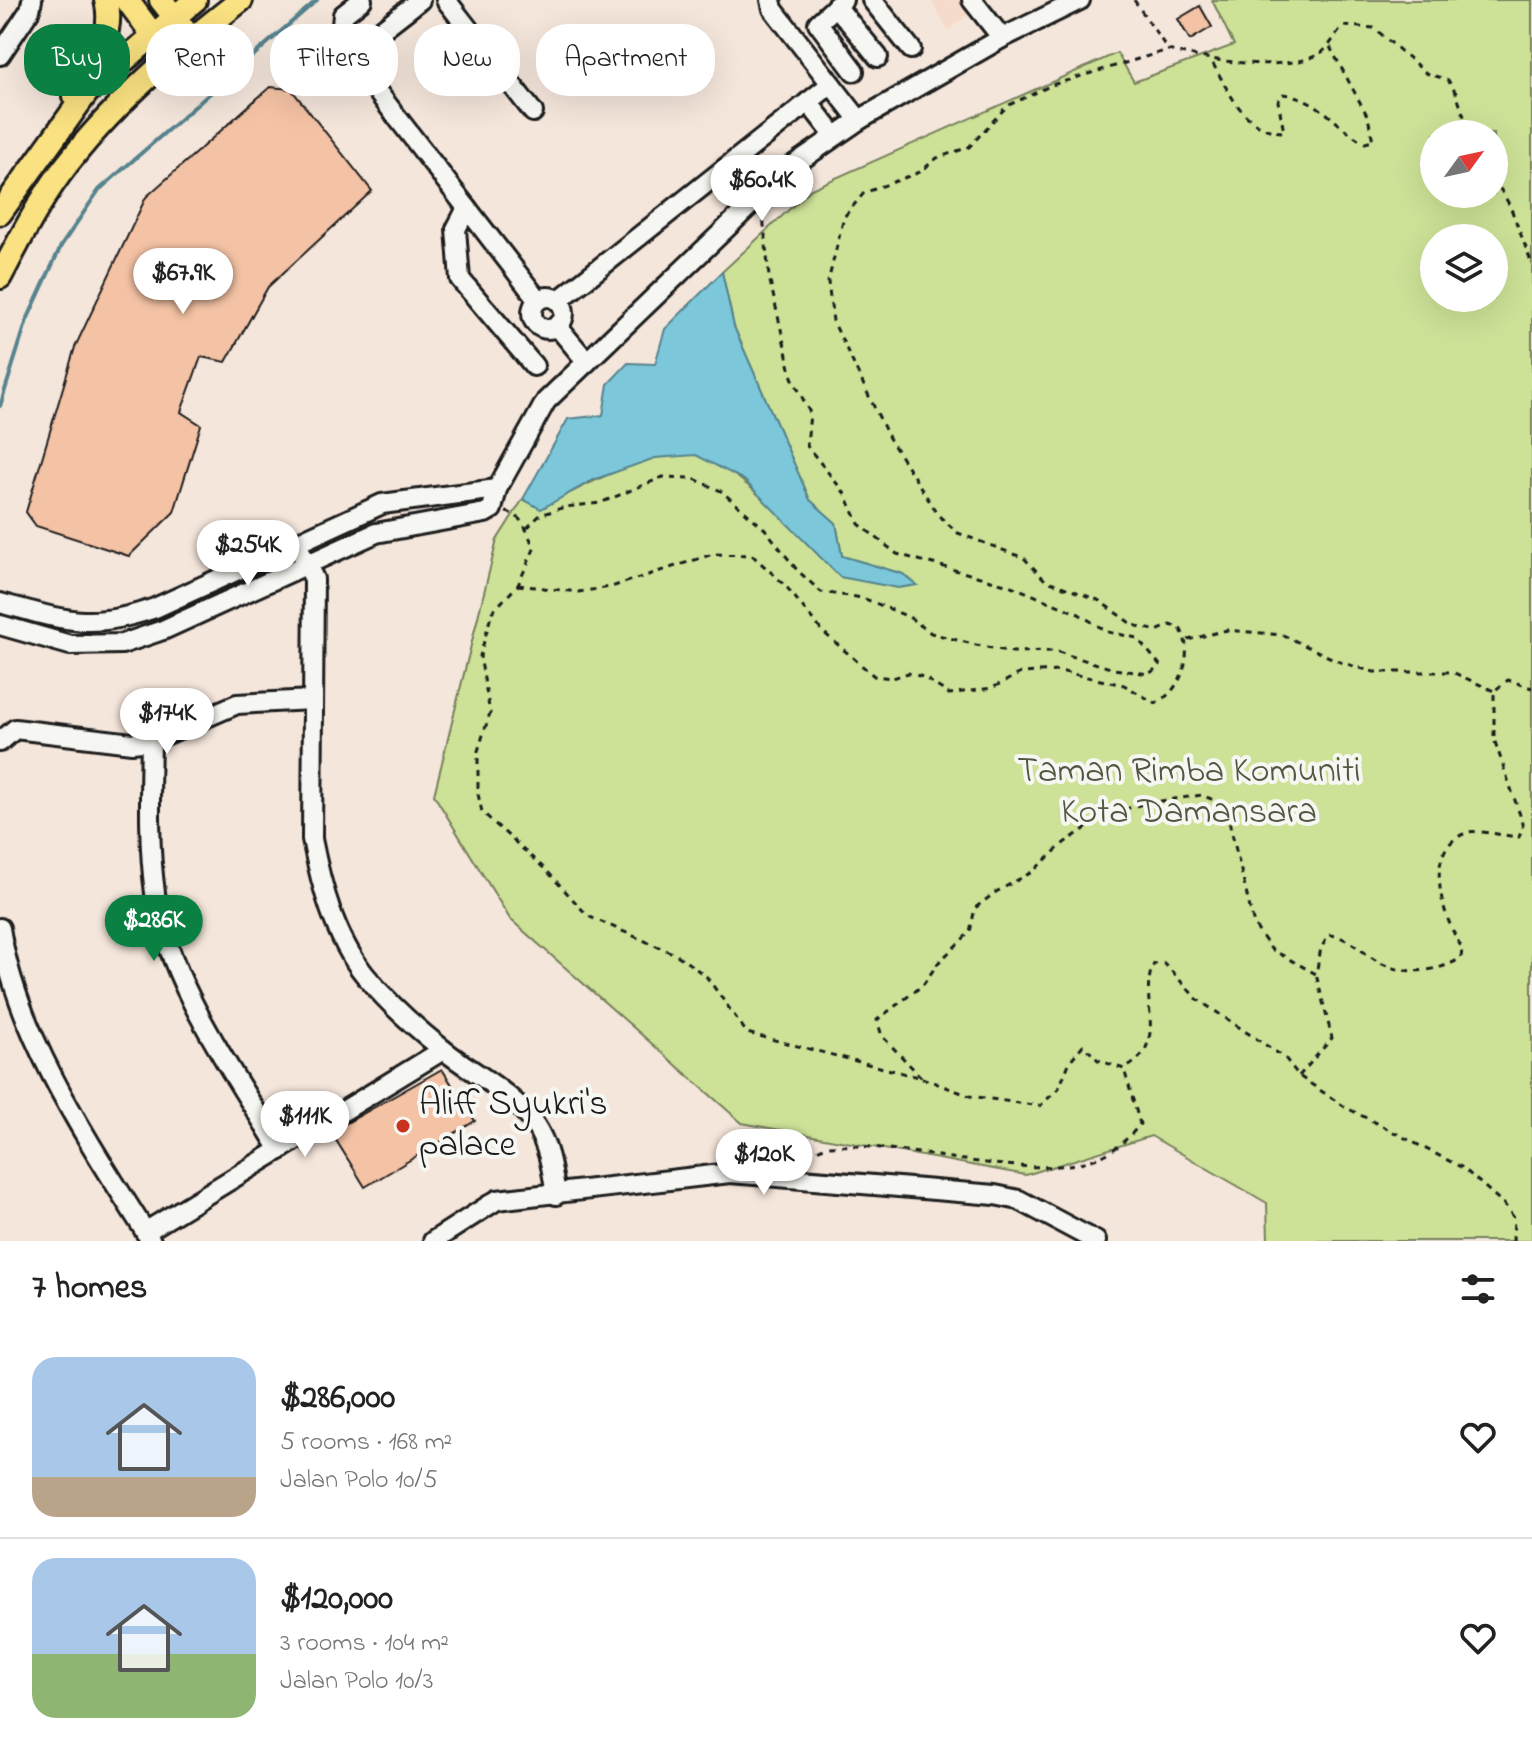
<!DOCTYPE html>
<meta charset="utf-8">
<style>
body{margin:0;font-family:"Indie Flower",sans-serif;background:#f2f2f2;color:#222;height:100vh;display:flex;flex-direction:column;font-size:30px;white-space:nowrap}
*{box-sizing:border-box;margin:0}
p{font-size:26px;color:#767676}
.icon{flex:none;width:44px;height:44px;fill:none;stroke:currentColor;stroke-width:2;stroke-linecap:round;stroke-linejoin:round}
.map{position:relative;height:1241px;overflow:hidden}
.drawer{display:flex;flex-direction:column;background:#fff;flex:1}
.drawer>*{flex:none}
.guide{position:absolute;left:24px;top:24px;width:800px;height:72px;display:flex;gap:16px}
.needle{width:52px;rotate:57deg}
.buttons{position:absolute;left:1420px;top:120px;display:grid;gap:16px}
.buttons a{display:grid;place-items:center;width:88px;height:88px;border-radius:50%;background:#fff;box-shadow:0 8px 32px #0002;font-size:40px}
.price{position:absolute;translate:-50% -68px;padding:0 18px;border-radius:28px;background:#fff;color:#222;font-size:26px;line-height:52px;filter:drop-shadow(0 2px 4px #0008)}
.price::after{content:'';position:absolute;left:50%;top:48px;width:24px;height:18px;margin-left:-12px;background:inherit;clip-path:polygon(0 0,100% 0,50% 100%)}
.price.selected{background:#0b8043;color:#fff}
ul{padding:0;list-style:none}
li{display:flex;align-items:center;gap:24px;height:200px;padding:0 32px}
li+li{border-top:2px solid #e0e0e0}
li span{display:grid;place-items:center;flex:none;width:224px;height:160px;border-radius:24px;color:#555}
li>.icon{margin-inline-start:auto}
span .icon{width:96px;height:96px;fill:#fffc;stroke-width:1}
li b{font-size:34px}
h2{display:flex;justify-content:space-between;align-items:center;height:96px;padding:0 32px;font-size:34px}
.chip{padding:0 28px;border-radius:32px;background:#fff;box-shadow:0 8px 32px #0002;font-size:28px;line-height:72px}
.chip.selected{background:#0b8043;color:#fff}
.map>svg:first-child{display:block}
.built{fill:#f5dbca}
.green{fill:#cde297;stroke:#747f5a;stroke-width:2;fill-rule:evenodd}
.water{fill:#7bc8da;stroke:#55838e;stroke-width:2}
.lines{fill:none;stroke-linecap:round;stroke-linejoin:round}
.stream{stroke:#55838e;stroke-width:4}
.building{fill:#f4c2a4;stroke:#1c1c1c;stroke-width:2}
.minor-casing{stroke:#1c1c1c;stroke-width:24}
.major-casing{stroke:#1c1c1c;stroke-width:28}
.path{stroke:#1c1c1c;stroke-width:3;stroke-dasharray:6 6;stroke-linecap:butt}
.minor{stroke:#f6f6f2;stroke-width:18}
.major{stroke:#fae181;stroke-width:22}
.poi-dot{fill:#c8321e;stroke:#f6f6f2;stroke-width:3}
.labels{text-anchor:middle;dominant-baseline:central;stroke-width:8;stroke-linejoin:round;paint-order:stroke}
.park-label{font-size:36px;fill:#515741;stroke:#f6f6f2}
.poi-label{font-size:36px;fill:#1c1c1c;stroke:#f6f6f2;text-anchor:start}
</style>
<div class="map">
<svg width="1532" height="1241" viewBox="0 0 1532 1241">
<rect width="100%" height="100%" fill="#f5e6db"/>
<filter id="ink" filterUnits="userSpaceOnUse"><feTurbulence type="fractalNoise" baseFrequency=".0125" numOctaves="2"/><feDisplacementMap in="SourceGraphic" scale="16" xChannelSelector="R" yChannelSelector="G"/><feConvolveMatrix kernelMatrix="1 2 1 2 8 2 1 2 1" color-interpolation-filters="sRGB"/></filter>
<g filter="url(#ink)">
<!-- built -->
<path class="built" d="M931,0H989L948,30Z"/>
<!-- green -->
<path class="green" d="M1212,0H1532V1241H1268L1267,1203L1151,1136L1026,1175L742,1123L510,919L434,795L497,540L523,499L541,508C577,489 655,446 696,455C739,464 808,544 840,577L903,574L842,556L836,523L810,500L734,327L722,272L811,189L1117,53L1134,82L1234,45ZM1434,134H1494V194H1434ZM1434,238H1494V298H1434Z"/>
<!-- water -->
<path class="water" d="M722,272L734,327L810,500L836,523L842,556L903,574L917,585L898,588L840,577L744,480L696,455L655,458L593,480L541,509L523,499L568,419L603,415L608,384L628,363L655,364L665,329Z"/>
<g class="lines">
<!-- stream -->
<path class="stream" d="M0,406L27,320L61,246L99,190L317,0"/>
</g>
<!-- building -->
<g class="building">
<path d="M1200,6L1212,27L1190,40L1178,19Z"/>
<path d="M270,87L291,89L372,191L268,287L226,362L201,357L181,412L201,425L174,512L129,556L36,526L26,512L75,347L146,197Z"/>
<path d="M442,1069L475,1121L365,1187L331,1132Z"/>
</g>
<g class="lines">
<defs>
<g id="minor">
<path d="M362,0L343,15L341,35L349,55L538,300"/>
<path d="M446,0L533,112"/>
<path d="M771,0L773,9L859,120"/>
<path d="M843,0L818,23L854,71"/>
<path d="M872,0L911,49"/>
<path d="M972,0L1002,38"/>
<path d="M836,6L878,57"/>
<path d="M0,55L30,10L32,0"/>
<path d="M349,55L420,0"/>
<path d="M808,102L834,135"/>
<path d="M467,208L456,229L460,279L534,366"/>
<circle cx="548" cy="313" r="16"/>
<path d="M558,301L831,84"/>
<path d="M557,326L587,362"/>
<path d="M296,542L314,579L312,839C321,885 335,938 365,975C387,1002 418,1030 445,1051C474,1074 514,1093 535,1125C549,1146 552,1170 556,1195"/>
<path d="M0,603C64,620 89,631 155,608L382,504L497,489"/>
<path d="M0,625L70,645L122,644L163,630L376,533L485,513L492,509L497,489L546,401L789,168L859,120L1002,38L1080,0"/>
<path d="M151,741C150,792 148,842 155,893C167,981 235,1075 280,1150"/>
<path d="M0,742L15,729L132,743L151,741L237,704L312,700"/>
<path d="M0,928C17,1038 93,1148 151,1241"/>
<path d="M145,1232L443,1050"/>
<path d="M433,1241L497,1200L730,1173L995,1195L1019,1200L1096,1241"/>
</g>
<g id="major">
<path d="M127,0L159,43"/>
<path d="M161,0L183,28"/>
<path d="M74,96C91,67 116,36 106,0"/>
<path d="M0,213L87,92L195,0"/>
<path d="M0,277C18,243 36,207 59,175C109,107 174,52 241,0"/>
</g>
</defs>
<!-- minor casing -->
<use href="#minor" class="minor-casing"/>
<!-- major casing -->
<use href="#major" class="major-casing"/>
<!-- path -->
<g class="path">
<path d="M1134,0L1168,50C1205,60 1279,72 1315,56C1330,50 1333,36 1344,26L1374,28L1426,73L1448,80L1456,93L1470,134"/>
<path d="M1213,64C1230,93 1245,132 1284,132L1278,101L1283,94C1321,98 1334,126 1365,143L1373,141L1368,117L1330,47"/>
<path d="M1494,178L1510,206L1532,264"/>
<path d="M506,512C523,515 528,533 534,549L518,585L492,612L480,656L490,713L478,751V794L482,812L547,871L588,916L677,955L706,976L747,1033L922,1078L882,1036L877,1020L923,985L938,963L970,932L975,908L996,892L1032,872L1064,843L1107,814L1147,803L1202,795L1218,802L1229,821L1254,925L1271,949L1316,974L1321,948L1329,935C1347,936 1362,952 1377,961C1402,976 1437,973 1461,958L1462,948C1443,918 1419,847 1469,832C1477,830 1507,836 1519,837L1523,828L1520,815L1494,739V691L1508,680L1532,688"/>
<path d="M527,528L540,515L565,507L600,503L663,477L692,478L721,491L765,529L797,570L821,592L863,598L909,617L931,633L976,645L1013,652L1055,651L1114,669L1149,674L1160,665L1137,638L1108,632L1079,614L1009,585L897,554L859,524L846,495L807,446L810,413L792,377L769,277L763,215"/>
<path d="M518,585L578,592L611,587L713,554L752,555L785,585L822,631L874,676L893,678L908,673L923,677L949,694L992,688L1021,673L1059,671L1124,685L1155,703C1182,692 1195,652 1180,628L1170,625L1157,631L1133,625L1098,600L1045,580L1024,558L958,533L939,516L889,438L833,321L828,282L844,217L864,193L920,172L937,158L969,147L1007,106L1052,85L1168,50"/>
<path d="M1188,640L1227,630L1283,635L1340,662L1374,672H1452L1494,691"/>
<path d="M1299,1076L1332,1038L1316,974"/>
<path d="M922,1078L970,1096L1040,1106L1059,1088L1070,1061L1083,1045L1098,1060L1124,1069C1172,1044 1136,998 1154,964L1164,963L1197,999L1285,1058L1299,1076L1345,1107L1463,1168L1504,1204L1514,1218L1513,1241"/>
<path d="M799,1164C804,1156 820,1147 829,1146C907,1141 1027,1185 1097,1158C1114,1152 1129,1138 1140,1124L1124,1069"/>
</g>
<!-- minor -->
<use href="#minor" class="minor"/>
<!-- major -->
<use href="#major" class="major"/>
</g>
</g>
<!-- markers -->
<circle class="poi-dot" cx="403" cy="1126" r="8"/>
<g class="labels">
<!-- park labels -->
<g class="park-label">
<text x="1189" y="772">Taman Rimba Komuniti<tspan x="1189" dy="41">Kota Damansara</tspan></text>
</g>
<!-- poi labels -->
<g class="poi-label">
<text x="419" y="1105">Aliff Syukri's<tspan x="419" dy="41">palace</tspan></text>
</g>
</g>
</svg>
<div class="buttons">
<a><svg class="needle" viewBox="-14 -14 28 28"><path d="M0-13l5 13h-10z" fill="#e53935"/><path d="M0 13l5-13h-10z" fill="#767676"/></svg></a>
<a><svg class="icon" aria-label="layers" viewBox="0 0 24 24"><path d="M12 4l9 5-9 5-9-5zM3 14l9 5 9-5"/></svg></a>
</div>
<b class="price" style="left:762px;top:223px">$60.4K</b>
<b class="price" style="left:183px;top:316px">$67.9K</b>
<b class="price" style="left:248px;top:588px">$254K</b>
<b class="price" style="left:167px;top:756px">$174K</b>
<b class="price selected" style="left:154px;top:963px">$286K</b>
<b class="price" style="left:305px;top:1159px">$111K</b>
<b class="price" style="left:764px;top:1197px">$120K</b>
<div class="guide">
<a class="chip selected">Buy</a>
<a class="chip">Rent</a>
<a class="chip">Filters</a>
<a class="chip">New</a>
<a class="chip">Apartment</a>
</div>
</div>
<section class="drawer">
<h2>7 homes<svg class="icon" aria-label="filters" viewBox="0 0 24 24"><path d="M4 7h16M4 17h16"/><circle cx="9" cy="7" r="2"/><circle cx="15" cy="17" r="2"/></svg></h2>
<ul>
<li><span style="background:linear-gradient(#a9c7e8 75%,#b9a48a 0)"><svg class="icon" aria-label="home" viewBox="0 0 24 24"><path d="M3 11l9-7 9 7M6 9v11h12V9"/></svg></span><div><b>$286,000</b><p>5 rooms · 168 m²</p><p>Jalan Polo 10/5</p></div><svg class="icon" aria-label="heart" viewBox="0 0 24 24"><path d="M12 20l-8-8c-3-5 5-10 8-4 3-6 11-1 8 4z"/></svg></li>
<li><span style="background:linear-gradient(#a9c7e8 60%,#8fb573 0)"><svg class="icon" aria-label="home" viewBox="0 0 24 24"><path d="M3 11l9-7 9 7M6 9v11h12V9"/></svg></span><div><b>$120,000</b><p>3 rooms · 104 m²</p><p>Jalan Polo 10/3</p></div><svg class="icon" aria-label="heart" viewBox="0 0 24 24"><path d="M12 20l-8-8c-3-5 5-10 8-4 3-6 11-1 8 4z"/></svg></li>
</ul>
</section>
